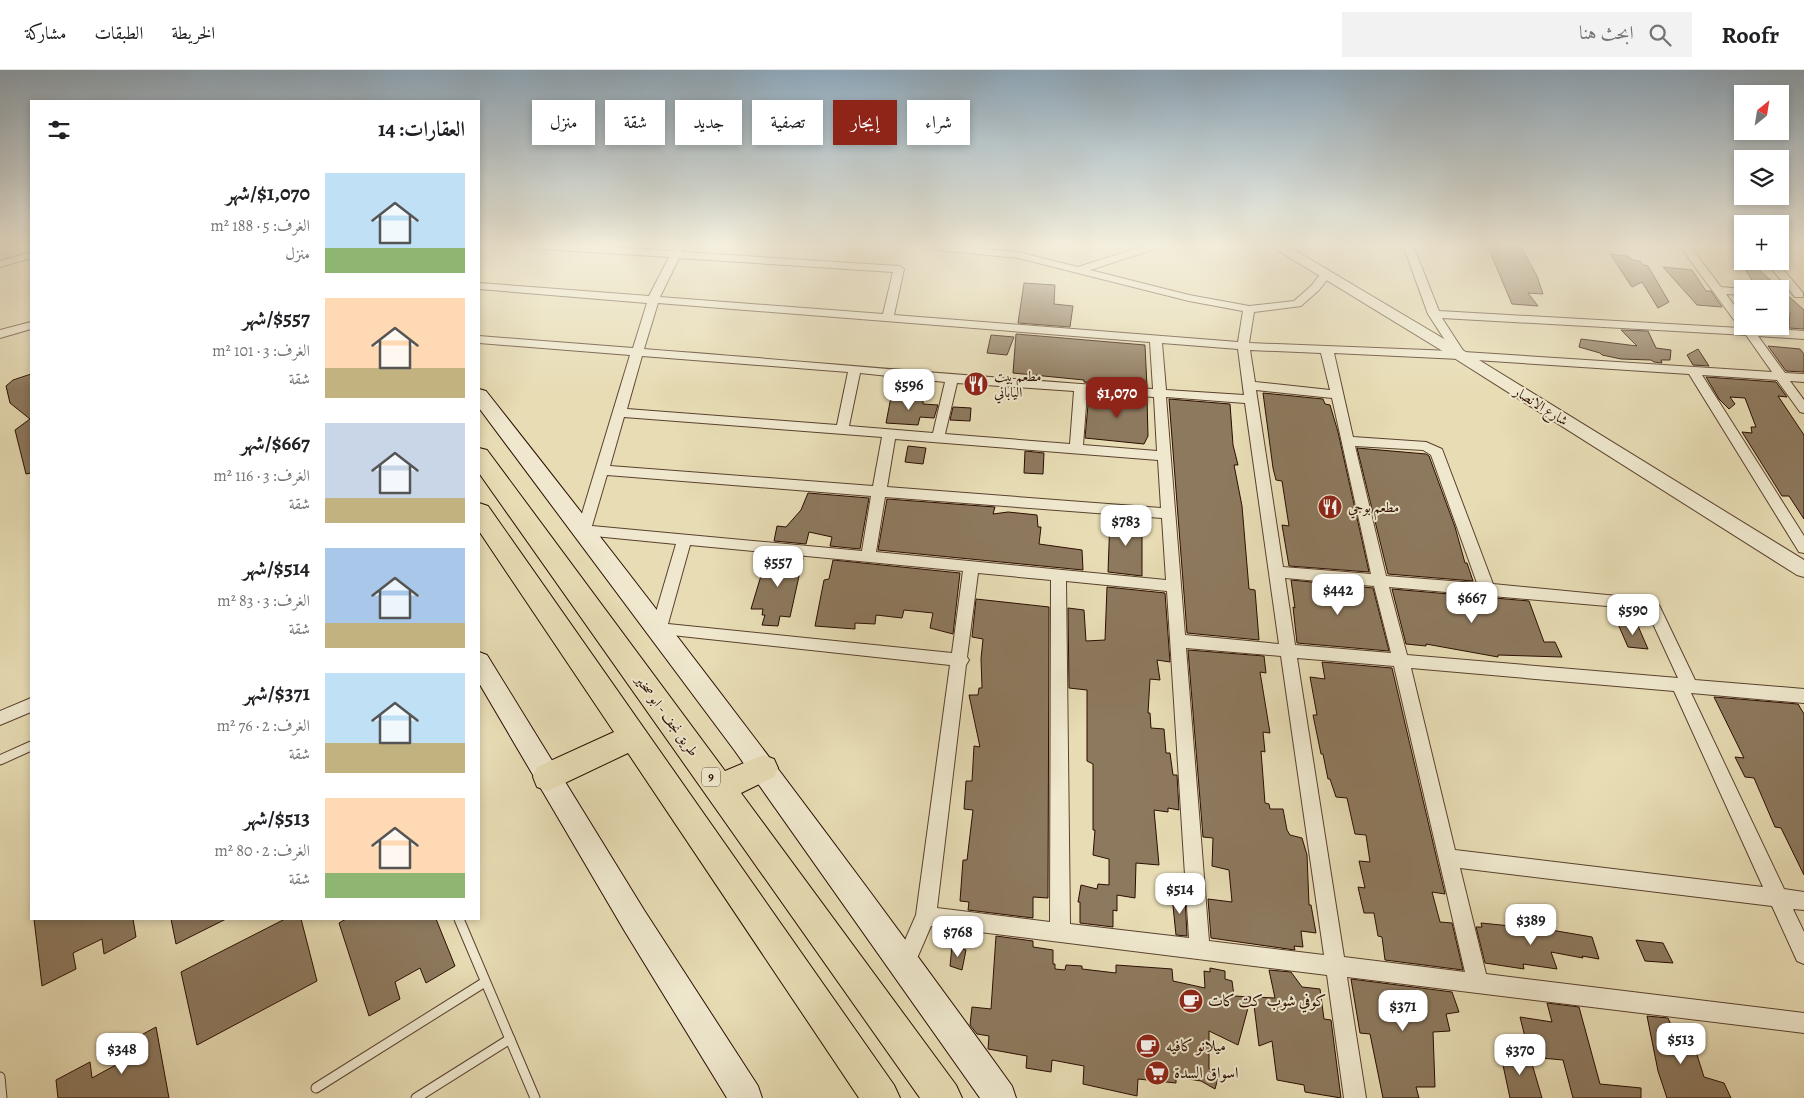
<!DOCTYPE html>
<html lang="ar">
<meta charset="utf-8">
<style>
body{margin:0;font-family:Alegreya,Amiri,serif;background:#f2f2f2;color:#202124;direction:rtl;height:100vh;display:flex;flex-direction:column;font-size:19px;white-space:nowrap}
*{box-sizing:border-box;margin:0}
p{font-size:16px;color:#757577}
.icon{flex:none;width:28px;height:28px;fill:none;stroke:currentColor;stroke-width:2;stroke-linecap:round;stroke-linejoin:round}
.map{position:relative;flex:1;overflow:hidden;direction:ltr}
.details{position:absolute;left:30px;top:30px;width:450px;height:820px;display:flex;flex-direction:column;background:#fff;border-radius:0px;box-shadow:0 2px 8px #0003;direction:rtl}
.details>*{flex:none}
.hud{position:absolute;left:495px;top:30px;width:475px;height:45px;direction:rtl;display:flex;gap:10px}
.needle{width:32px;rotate:30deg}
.tools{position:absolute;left:1734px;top:15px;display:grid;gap:10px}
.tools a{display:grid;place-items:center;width:55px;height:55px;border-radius:0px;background:#fff;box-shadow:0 2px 8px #0003;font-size:25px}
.price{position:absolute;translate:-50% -42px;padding:0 11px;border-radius:10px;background:#fff;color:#222;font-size:16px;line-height:32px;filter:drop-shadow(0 1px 2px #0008)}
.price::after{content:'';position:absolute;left:50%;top:30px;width:15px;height:11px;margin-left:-8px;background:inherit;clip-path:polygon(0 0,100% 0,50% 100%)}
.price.selected{background:#8f2418;color:#fff}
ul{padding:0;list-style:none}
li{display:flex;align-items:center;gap:15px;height:125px;padding:0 15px}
li span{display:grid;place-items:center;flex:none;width:140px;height:100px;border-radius:0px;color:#555}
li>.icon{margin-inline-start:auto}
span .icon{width:60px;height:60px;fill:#fffc;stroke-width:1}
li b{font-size:21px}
h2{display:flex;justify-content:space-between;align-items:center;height:60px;padding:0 15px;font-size:21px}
.tag{padding:0 18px;border-radius:0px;background:#fff;box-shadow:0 2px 8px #0003;font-size:18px;line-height:45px}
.tag.selected{background:#8f2418;color:#fff}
header{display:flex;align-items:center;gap:30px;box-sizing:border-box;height:70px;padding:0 25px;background:#fff;border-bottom:1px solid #e0e0e0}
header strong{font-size:24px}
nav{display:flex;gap:28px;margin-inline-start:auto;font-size:18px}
.search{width:350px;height:45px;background:#f2f2f2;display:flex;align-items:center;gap:12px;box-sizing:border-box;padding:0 18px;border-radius:0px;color:#757577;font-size:19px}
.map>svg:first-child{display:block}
.building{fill:#8d795e;stroke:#2b0d00}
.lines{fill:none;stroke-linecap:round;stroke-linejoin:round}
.service-casing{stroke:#5a412d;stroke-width:11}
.minor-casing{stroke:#5a412d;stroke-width:2}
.tertiary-casing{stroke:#5a412d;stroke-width:2}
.secondary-casing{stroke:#2b0d00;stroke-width:2}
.trunk-casing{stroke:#2b0d00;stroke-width:2}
.service{stroke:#efe8ce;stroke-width:9}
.minor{fill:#efe8ce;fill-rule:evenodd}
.tertiary{fill:#efe8ce;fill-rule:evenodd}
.secondary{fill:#efe8ce;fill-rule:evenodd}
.trunk{fill:#e7dcb4;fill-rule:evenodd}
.labels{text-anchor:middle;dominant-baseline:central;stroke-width:4;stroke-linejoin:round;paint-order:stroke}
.shield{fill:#efe8ce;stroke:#664f3e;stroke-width:1}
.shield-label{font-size:12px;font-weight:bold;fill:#2b0d00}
.poi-label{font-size:14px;fill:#2b0d00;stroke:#efe8ce;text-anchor:start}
.street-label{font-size:14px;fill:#2b0d00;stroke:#efe8ce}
.near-poi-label{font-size:16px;fill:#2b0d00;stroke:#efe8ce;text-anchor:start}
</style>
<header>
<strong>Roofr</strong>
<div class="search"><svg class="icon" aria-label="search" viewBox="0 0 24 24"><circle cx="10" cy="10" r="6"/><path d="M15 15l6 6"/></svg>ابحث هنا</div>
<nav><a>الخريطة</a><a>الطبقات</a><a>مشاركة</a></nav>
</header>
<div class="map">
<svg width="1804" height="1028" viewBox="0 0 1804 1028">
<rect width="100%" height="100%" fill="#e7dcb4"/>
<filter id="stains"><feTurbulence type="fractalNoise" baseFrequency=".004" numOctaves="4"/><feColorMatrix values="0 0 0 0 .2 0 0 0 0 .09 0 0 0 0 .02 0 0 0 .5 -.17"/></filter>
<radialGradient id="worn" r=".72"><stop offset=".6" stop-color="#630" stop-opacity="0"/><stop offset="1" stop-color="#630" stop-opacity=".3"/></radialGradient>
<!-- building -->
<g class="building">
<path d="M1487,175H1520L1537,206L1543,224L1528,223L1538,236L1512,234Z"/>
<path d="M1739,182L1742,186V191H1749L1804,240V259L1789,258L1790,242L1780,241V219L1757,218L1736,185Z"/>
<path d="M1610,184L1627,186L1633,190L1640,191L1643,195L1648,196L1669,232L1658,238L1642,212L1632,217Z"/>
<path d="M1663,197L1692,200L1706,221H1711L1722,237L1697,235Z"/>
<path d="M1024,213L1055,215L1054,234L1073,236L1070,257L1018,253Z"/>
<path d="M1621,260L1648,261L1656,278L1671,280L1670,290H1661L1662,293L1654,292L1651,290L1621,289L1602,285L1600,283L1579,277L1581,269L1637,276Z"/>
<path d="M1016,264L1145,275L1147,317L1084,312V310L1013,303Z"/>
<path d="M991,265L1014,267L1007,285L987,283Z"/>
<path d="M1768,276L1800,279L1804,284V302L1786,301Z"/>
<path d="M1698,279L1709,296L1693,295L1687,285Z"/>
<path d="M31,304V403L26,404L15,360L30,349L10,333L6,316L13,310Z"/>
<path d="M1706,307L1776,312L1787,327L1778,326L1804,365V449L1789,426H1782L1742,362L1752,363L1751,357H1756L1745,328L1730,327L1735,334L1729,339L1719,329Z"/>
<path d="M1263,323L1323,329L1325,334L1330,335L1338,362L1369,502L1289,496L1282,455L1289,456L1282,411L1276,410L1273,398Z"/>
<path d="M1089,324L1147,328L1148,366L1144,374L1085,368Z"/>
<path d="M891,327L923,329V334L938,335L934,348L920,347L918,355L886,353Z"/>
<path d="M1169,329L1230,334L1233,375L1238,395H1234L1242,436L1249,519L1255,520L1259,570L1187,563Z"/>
<path d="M953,337L971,338L970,351L950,350Z"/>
<path d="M908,376L926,378L923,394L905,392Z"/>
<path d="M1357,378L1426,384L1429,386L1455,457L1465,493H1467L1473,511L1388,504Z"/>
<path d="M1025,381L1044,383L1043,404L1024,403Z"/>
<path d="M808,423L869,428L860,479L830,476L832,467L809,462L806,474L774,471L777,456L786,457L801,440Z"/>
<path d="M887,429L995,437L993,444L1008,442L1037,445L1038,457H1041L1039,474L1082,480L1083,500L878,480Z"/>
<path d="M1110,449L1142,451V506L1108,502Z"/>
<path d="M771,485L803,488L790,547L780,546L778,556L762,555L765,545H762L763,539H751L766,489L770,490Z"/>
<path d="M833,490L960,503L953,564L930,558L933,543L904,540L902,548L876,545L875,554L855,553V559L815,556L824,510L829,509Z"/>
<path d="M1291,510L1373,518L1389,581L1297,573L1293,537L1295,538Z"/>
<path d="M1107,517L1165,523L1170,592L1157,590L1160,610L1150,609L1148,643H1150L1151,658L1164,659L1166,683H1170L1173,705H1177L1179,740L1168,738V742L1154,740L1159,795L1136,793L1135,828L1117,825V841L1113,840V857L1080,853V832H1078L1081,815L1097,819L1098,814L1109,815V789L1093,785L1095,760H1093V694L1087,691V620L1069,618L1068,538L1084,540L1086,571L1105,570Z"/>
<path d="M1392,519L1529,531L1544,572H1555L1562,587L1498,585V587L1426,574V576L1406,574Z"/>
<path d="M976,529L1049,537L1048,828L1033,827V848L968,840L969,832L960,831L963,790H967L973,740L964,739L966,711H972L974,676L980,677L969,625H978L979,618H982L981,589L983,569L972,567Z"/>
<path d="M1618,554L1638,556L1648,579L1628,577Z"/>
<path d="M1188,580L1264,586L1266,603L1260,602L1270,663L1263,662L1265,682L1261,681L1265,733L1269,734L1270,739H1283L1287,760L1290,765L1302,768L1307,785L1309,835H1311L1316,863L1301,861L1303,877L1294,876L1295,880L1211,868L1208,829L1232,832L1229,800L1212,796L1213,768L1203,767Z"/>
<path d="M1322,592L1392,598L1445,824L1432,822L1440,852L1452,853L1463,900L1385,890L1382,867L1378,866L1374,843H1364L1358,817L1365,818L1359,791L1370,792L1366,765L1355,764L1347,728L1336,727L1330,709H1328L1323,684H1321L1313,645H1317L1310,607L1325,609Z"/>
<path d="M1714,627L1798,634L1804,644V805L1781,758L1775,757L1754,708L1745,707L1735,687L1744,688Z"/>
<path d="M1172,826L1185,827L1187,866L1176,865Z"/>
<path d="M34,849H133L136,867L104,884L102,869L73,883L76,899L42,916Z"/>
<path d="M171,849H226L176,874Z"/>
<path d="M285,849H301L317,911L197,975L181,902Z"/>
<path d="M346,849H436L455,896L426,913L420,898L395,912L400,929L369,946L339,853Z"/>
<path d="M1481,853L1551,860L1592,867L1599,889L1582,886L1583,888L1551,882L1557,899L1523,894L1524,899L1485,893L1476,857H1482Z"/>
<path d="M996,866L1033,871V877L1053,880V894H1055V899L1065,900L1066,895L1082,896V899L1116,903V895L1172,899L1173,911L1205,918L1204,901L1210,902V898L1225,901V909L1232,911L1234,926L1251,927L1238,975L1209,961V999L1219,1004L1215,1019L1201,1011L1176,1007V1013L1138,1009L1137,1026L1083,1014L1084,996L1052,990L1051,1002L1026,998L1027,986L988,979L989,966L977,964L970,955L972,937L991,939Z"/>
<path d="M1636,870L1663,873L1673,893L1645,891Z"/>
<path d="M952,876L966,880L962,900L950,896Z"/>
<path d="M1269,900L1291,902L1302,917L1320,919L1324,949L1331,950L1341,1028L1305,1022L1304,1015L1277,1010L1272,971L1259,976L1253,927L1275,928Z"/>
<path d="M1351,909L1452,922L1459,942L1446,944L1450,961L1433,962L1435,1017H1416L1419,1028H1383L1370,964L1360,963Z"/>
<path d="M1547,933L1579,937L1600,1014L1641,1018V1028H1573L1563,990L1530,987L1520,947L1552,952Z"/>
<path d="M1647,946L1668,948L1677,968L1692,969L1704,1007L1724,1013L1731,1028H1667L1658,1001Z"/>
<path d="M156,957L169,1028H58L56,1010L90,992L92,1008L123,991L121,976Z"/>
<path d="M1500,981L1530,987L1542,1028H1510Z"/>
</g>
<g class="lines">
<defs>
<g id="service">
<path d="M0,690L31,676"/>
<path d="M459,849L535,1028"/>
<path d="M0,1007L2,1028"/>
<path d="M316,1018L485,912"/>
<path d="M416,1028L510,969"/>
</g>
<g id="minor">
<path d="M522,175H573L672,181L675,175H685L682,182L899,196L904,199L894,245L1238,272L1243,241L1189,231L1018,188L938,180L933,177L934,175L1018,182L1078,197L1147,175H1162L1161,177L1090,200L1189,225L1249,236L1294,231L1311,216L1322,202H1330L1331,204L1330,206L1319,220L1301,236L1254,242L1249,273L1452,281L1428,244L1403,175H1413L1439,241L1740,258L1679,175H1689L1721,217L1742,219V225L1726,224L1742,246V256L1804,261V269L1758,266L1785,303L1804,304V312L1790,311L1804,330V343L1800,342L1777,310L1702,305L1804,466V483L1799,482L1689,304L1460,289L1334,283L1353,367L1426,372L1442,379L1493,514L1649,529L1659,535L1695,610L1804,619V633L1691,623L1784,819L1804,822V840L1793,839L1804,862V894L1797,891L1772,836L1460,798L1486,904L1804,943V963L1347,907L1366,1028H1344L1327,905L931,856L912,900L905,903L898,900L895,893L916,845L950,595L653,563L651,559L676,474L584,465L579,464L577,460L630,285L479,273V266L633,278L647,233L479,219V213L649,226L669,187L527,178ZM679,188L893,202L883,244L660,227ZM658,233L1150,272L1153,319C983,308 814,292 644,279ZM1442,248L1746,265L1772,302L1464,282ZM1162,273L1238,279L1244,325L1166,320ZM1250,280L1321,283L1330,320L1255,312ZM642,286L848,302L837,355L627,339ZM860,303L945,312L933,363L849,356ZM957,313L1074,321L1070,374L945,364ZM1256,320L1332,328L1371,504L1283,497ZM1087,322L1154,327L1157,381L1083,375ZM1166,327L1245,333L1279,574L1185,565ZM624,347L882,367L873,416L610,396ZM895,369L1158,390L1161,438L887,417ZM1355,376L1423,380L1431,385L1477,513L1386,506ZM607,405L871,426L862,481L592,456ZM885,427L1162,448L1166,510L876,482ZM690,475L963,501L952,583L668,554ZM978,503L1051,510L1050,852L937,838L966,595L969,590L967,587ZM1285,508L1374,516L1391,583L1295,575ZM1066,511L1167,521L1189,868L1070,854ZM1389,517L1641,539L1648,543L1678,608L1407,585ZM1186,578L1281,586L1324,885L1209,871ZM1297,588L1394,596L1465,902L1344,887ZM1411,598L1674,621L1763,817L1455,780Z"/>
<path d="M31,182V188L0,197V191Z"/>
<path d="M1765,191H1776L1803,223V227H1795Z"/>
<path d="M31,252V259L0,268V260Z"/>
<path d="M31,628V642L0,655V641Z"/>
</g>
<path id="tertiary" d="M1269,175H1286L1466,282L1804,490V507L1797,505L1454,288Z"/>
<g id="secondary">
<path d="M479,319L486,321C666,549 842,780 1012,1016L1016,1028H980L735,681L479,338Z"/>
<path d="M479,582L487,585L644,840L758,1016L762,1028H727L624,860L479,613Z"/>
</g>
<g id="trunk">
<path d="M479,378L487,380L725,701L763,685L774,689L778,698L774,707L741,723L956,1015L962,1028H920L479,403Z"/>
<path d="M479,433L488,436L894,1015L900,1028H859L628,683L548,721L537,717L533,707L537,697L614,662L479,461Z"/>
</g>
</defs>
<!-- service casing -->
<use href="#service" class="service-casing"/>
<!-- minor casing -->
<use href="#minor" class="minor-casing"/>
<!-- tertiary casing -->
<use href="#tertiary" class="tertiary-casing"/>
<!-- secondary casing -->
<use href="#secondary" class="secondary-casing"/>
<!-- trunk casing -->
<use href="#trunk" class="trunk-casing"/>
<!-- service -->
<use href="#service" class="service"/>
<!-- minor -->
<use href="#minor" class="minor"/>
<!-- tertiary -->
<use href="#tertiary" class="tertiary"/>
<!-- secondary -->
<use href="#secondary" class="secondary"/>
<!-- trunk -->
<use href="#trunk" class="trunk"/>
</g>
<!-- sky -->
<linearGradient id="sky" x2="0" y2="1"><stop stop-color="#8ea8bb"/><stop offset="0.55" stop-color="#f4efdd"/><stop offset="1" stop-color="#f4efdd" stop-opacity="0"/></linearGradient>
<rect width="1804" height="319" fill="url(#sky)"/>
<!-- icons -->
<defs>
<symbol id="restaurant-disc" viewBox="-11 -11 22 22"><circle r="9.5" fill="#8f2418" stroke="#efe8ce"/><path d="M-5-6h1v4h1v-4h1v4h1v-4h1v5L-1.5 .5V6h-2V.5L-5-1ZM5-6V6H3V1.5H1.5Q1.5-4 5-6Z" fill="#fff"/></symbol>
<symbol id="cafe-disc" viewBox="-11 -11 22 22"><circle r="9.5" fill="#8f2418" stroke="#efe8ce"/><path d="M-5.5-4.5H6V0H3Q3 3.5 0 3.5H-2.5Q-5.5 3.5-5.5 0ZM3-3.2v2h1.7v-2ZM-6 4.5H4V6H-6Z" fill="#fff"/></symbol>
<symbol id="supermarket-disc" viewBox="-11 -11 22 22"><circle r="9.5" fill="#8f2418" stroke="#efe8ce"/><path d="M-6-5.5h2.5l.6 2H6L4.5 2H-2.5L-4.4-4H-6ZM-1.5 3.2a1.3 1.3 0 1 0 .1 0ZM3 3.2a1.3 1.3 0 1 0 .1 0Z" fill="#fff"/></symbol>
</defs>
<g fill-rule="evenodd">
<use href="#restaurant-disc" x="962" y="300" width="28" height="28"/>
<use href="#restaurant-disc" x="1316" y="423" width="28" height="28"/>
<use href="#cafe-disc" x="1177" y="917" width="28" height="28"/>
<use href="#cafe-disc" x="1134" y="962" width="28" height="28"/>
<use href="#supermarket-disc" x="1143" y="989" width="28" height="28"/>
</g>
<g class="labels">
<!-- shield labels -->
<rect class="shield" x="702" y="697.5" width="18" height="19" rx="4"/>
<g class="shield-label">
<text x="711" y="707">9</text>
</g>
<!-- poi labels -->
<g class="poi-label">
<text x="994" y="306">مطعم بيت<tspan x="994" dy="16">الياباني</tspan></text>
<text x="1348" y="437">مطعم بوجي</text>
</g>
<!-- street labels -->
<g class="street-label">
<text transform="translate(1541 336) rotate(32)">شارع الانصار</text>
<text transform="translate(667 646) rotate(54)">طريق نجف - ابو صخير</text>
</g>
<!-- near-poi labels -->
<g class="near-poi-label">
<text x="1208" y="931">كوفي شوب كت كات</text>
<text x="1166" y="976">ميلانو كافيه</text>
<text x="1174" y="1003">اسواق السدة</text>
</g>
</g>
<rect width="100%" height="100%" filter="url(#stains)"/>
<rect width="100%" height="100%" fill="url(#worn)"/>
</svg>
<div class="tools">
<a><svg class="needle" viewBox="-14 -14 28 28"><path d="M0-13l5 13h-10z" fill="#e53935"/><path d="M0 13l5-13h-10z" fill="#757577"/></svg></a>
<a><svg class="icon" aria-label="layers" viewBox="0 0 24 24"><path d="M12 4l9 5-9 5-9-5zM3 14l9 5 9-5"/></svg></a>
<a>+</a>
<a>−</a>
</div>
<b class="price" style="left:909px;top:341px">$596</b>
<b class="price selected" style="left:1117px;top:349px">$1,070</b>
<b class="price" style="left:1126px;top:477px">$783</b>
<b class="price" style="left:778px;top:518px">$557</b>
<b class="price" style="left:1338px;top:546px">$442</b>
<b class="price" style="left:1472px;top:554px">$667</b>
<b class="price" style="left:1633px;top:566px">$590</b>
<b class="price" style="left:1180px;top:845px">$514</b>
<b class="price" style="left:1531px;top:876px">$389</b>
<b class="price" style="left:958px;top:888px">$768</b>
<b class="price" style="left:1403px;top:962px">$371</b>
<b class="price" style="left:1681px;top:995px">$513</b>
<b class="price" style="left:122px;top:1005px">$348</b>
<b class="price" style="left:1520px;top:1006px">$370</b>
<div class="hud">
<a class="tag">شراء</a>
<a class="tag selected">إيجار</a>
<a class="tag">تصفية</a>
<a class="tag">جديد</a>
<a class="tag">شقة</a>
<a class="tag">منزل</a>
</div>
<section class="details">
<h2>العقارات: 14<svg class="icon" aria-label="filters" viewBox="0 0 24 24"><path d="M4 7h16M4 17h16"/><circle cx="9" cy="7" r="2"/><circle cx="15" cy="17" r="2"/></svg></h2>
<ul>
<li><span style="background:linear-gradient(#bfe0f5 75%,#8fb573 0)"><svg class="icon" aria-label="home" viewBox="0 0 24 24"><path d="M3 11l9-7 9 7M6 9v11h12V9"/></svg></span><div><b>$1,070/شهر</b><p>الغرف: 5 · 188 m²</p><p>منزل</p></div></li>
<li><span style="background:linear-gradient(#ffd9b3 70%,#c2b280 0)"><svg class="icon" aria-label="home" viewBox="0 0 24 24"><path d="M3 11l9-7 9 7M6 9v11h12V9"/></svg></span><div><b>$557/شهر</b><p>الغرف: 3 · 101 m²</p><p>شقة</p></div></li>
<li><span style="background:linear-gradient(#c9d6e8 75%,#c2b280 0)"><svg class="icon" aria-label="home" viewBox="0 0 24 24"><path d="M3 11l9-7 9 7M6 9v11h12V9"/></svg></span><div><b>$667/شهر</b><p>الغرف: 3 · 116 m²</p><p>شقة</p></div></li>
<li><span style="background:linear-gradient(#a9c7e8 75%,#c2b280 0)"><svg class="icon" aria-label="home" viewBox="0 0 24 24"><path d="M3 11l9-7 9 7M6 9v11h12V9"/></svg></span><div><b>$514/شهر</b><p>الغرف: 3 · 83 m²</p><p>شقة</p></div></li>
<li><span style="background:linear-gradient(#bfe0f5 70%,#c2b280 0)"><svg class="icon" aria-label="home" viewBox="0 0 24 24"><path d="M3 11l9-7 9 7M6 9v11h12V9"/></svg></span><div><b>$371/شهر</b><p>الغرف: 2 · 76 m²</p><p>شقة</p></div></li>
<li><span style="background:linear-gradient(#ffd9b3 75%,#8fb573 0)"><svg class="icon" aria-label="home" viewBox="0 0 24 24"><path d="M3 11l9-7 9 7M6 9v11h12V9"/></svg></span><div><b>$513/شهر</b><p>الغرف: 2 · 80 m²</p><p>شقة</p></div></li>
</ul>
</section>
</div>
